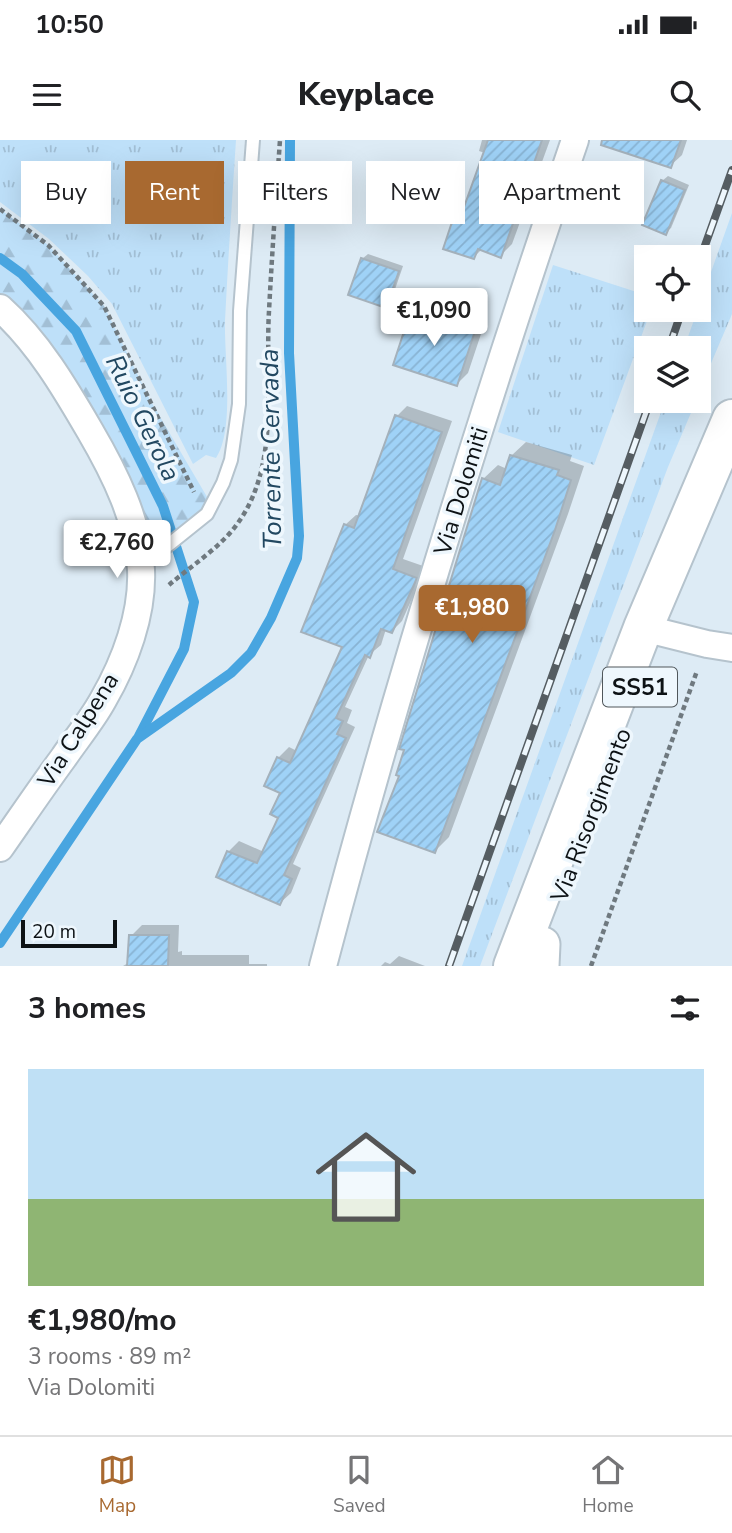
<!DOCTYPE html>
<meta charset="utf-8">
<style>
body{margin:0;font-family:"Nunito Sans",sans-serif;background:#f6f6f6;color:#202124;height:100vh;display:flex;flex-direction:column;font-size:26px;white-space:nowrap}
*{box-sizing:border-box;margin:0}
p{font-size:23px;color:#757577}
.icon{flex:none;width:38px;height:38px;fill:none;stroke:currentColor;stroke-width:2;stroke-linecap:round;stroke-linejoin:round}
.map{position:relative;height:826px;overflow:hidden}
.drawer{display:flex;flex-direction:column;background:#fff;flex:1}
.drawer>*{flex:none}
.top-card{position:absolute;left:21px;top:21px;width:691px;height:63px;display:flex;gap:14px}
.tools{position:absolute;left:634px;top:105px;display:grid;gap:14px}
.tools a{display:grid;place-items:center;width:77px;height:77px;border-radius:0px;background:#fff;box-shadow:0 7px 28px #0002;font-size:35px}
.scale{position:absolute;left:21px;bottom:18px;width:96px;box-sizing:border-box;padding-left:7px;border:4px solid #0d1215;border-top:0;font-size:19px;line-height:24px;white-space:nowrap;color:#0d1215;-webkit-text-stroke:5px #eef7fd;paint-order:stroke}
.price{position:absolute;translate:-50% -60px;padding:0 16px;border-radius:7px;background:#fff;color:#222;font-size:23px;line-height:46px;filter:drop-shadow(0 2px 4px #0008)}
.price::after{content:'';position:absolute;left:50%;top:42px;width:21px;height:16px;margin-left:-10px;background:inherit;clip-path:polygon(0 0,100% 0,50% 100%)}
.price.active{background:#a86930;color:#fff}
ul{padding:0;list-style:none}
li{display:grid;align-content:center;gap:14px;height:371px;padding:0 28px}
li+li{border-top:2px solid #e0e0e0}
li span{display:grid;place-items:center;height:217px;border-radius:0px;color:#555}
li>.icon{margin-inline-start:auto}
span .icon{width:126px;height:126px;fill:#fffc;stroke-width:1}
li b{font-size:30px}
h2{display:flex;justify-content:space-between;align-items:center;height:84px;padding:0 28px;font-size:30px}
.tag{padding:0 24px;border-radius:0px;background:#fff;box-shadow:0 7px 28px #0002;font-size:24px;line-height:63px}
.tag.active{background:#a86930;color:#fff}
.status{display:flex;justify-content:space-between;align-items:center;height:49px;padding:0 35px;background:#fff;direction:ltr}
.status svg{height:19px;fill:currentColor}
header{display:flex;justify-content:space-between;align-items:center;height:91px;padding:0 28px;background:#fff;font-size:32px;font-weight:800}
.dock{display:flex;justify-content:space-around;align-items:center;height:98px;border-top:2px solid #e0e0e0;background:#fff;font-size:19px;color:#757577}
.dock a{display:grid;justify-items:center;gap:4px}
.dock .active{color:#a86930}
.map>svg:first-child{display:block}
.grass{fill:url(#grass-tufts)}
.forest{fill:url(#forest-firs)}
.shadow{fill:#0003}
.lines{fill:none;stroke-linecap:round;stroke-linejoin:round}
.stream{stroke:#48a5e0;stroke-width:10}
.building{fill:url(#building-hatch);stroke:#a4b1bb;stroke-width:2}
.service-casing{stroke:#b5c3cd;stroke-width:16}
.minor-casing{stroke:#b5c3cd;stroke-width:30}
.tertiary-casing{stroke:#b5c3cd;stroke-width:37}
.primary-casing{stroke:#b5c3cd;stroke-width:42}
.path{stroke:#6f797f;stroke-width:4.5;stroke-dasharray:5 3.5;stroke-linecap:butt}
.service{stroke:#fff;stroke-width:12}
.minor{stroke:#fff;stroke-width:26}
.tertiary{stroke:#fff;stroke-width:33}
.primary{stroke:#fff;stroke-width:38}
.rail-casing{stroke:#555d62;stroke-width:8}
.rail{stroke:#eef7fd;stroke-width:5;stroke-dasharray:16;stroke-linecap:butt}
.labels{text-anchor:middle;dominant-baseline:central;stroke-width:7;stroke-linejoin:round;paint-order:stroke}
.shield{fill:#eef7fd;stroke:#50575b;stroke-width:2}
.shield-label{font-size:23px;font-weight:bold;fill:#0d1215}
.street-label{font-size:24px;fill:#0d1215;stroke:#eef7fd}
.water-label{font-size:26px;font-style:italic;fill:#224861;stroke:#eef7fd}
</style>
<div class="status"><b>10:50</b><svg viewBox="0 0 49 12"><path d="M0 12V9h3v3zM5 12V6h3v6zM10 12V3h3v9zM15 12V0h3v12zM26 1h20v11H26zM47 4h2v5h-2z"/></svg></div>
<header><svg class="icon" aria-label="menu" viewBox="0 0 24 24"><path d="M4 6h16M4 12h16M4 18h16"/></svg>Keyplace<svg class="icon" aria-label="search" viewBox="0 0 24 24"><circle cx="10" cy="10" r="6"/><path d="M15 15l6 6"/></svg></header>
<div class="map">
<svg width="732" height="826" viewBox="0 0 732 826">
<defs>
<pattern id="grass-tufts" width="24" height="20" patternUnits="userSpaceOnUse" patternTransform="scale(1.75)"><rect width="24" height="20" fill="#bee0f9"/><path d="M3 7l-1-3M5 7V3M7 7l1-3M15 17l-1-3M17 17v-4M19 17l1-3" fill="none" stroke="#a2bfd5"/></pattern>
<pattern id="forest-firs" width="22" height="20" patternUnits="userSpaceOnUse" patternTransform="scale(1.75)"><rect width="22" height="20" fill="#bee0f9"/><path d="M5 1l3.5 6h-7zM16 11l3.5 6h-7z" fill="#a2bfd5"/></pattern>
<pattern id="building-hatch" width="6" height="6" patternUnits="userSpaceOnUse" patternTransform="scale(1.75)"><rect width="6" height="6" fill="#9fd2f7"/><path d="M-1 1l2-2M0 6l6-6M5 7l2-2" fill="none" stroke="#88b3d3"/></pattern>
</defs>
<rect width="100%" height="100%" fill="#ddebf5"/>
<!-- grass -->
<g class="grass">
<path d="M0,0H236C232,60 228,121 225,181C224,217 235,290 216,318L206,315L193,324L112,164L88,136L49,99L0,62Z"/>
<path d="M732,73V174L698,254V208H684Z"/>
<path d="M553,125L646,155V170H651L594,325L498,292Z"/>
<path d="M665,261H696L668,327L480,826H462Z"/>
</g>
<!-- forest -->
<path class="forest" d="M0,69L48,105L104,166L149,258L210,362L141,421L124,358L0,166Z"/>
<!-- shadow -->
<g class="shadow">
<path d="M482,0H550L512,104L500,116L482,109L474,117L445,108L455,80L465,69L485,13L479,11Z"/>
<path d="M634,0H687L682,15L670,26Z"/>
<path d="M668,36L689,45L671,88L665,93L662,41Z"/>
<path d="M368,114L403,126L391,161L386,166L362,119Z"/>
<path d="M424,159L486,179L468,233L457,244L413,171Z"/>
<path d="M407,266L452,281L403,419L426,427L402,481L392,491L386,489L381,505L369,515L345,567L352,570L347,583L355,587L293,724L301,728L291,753L280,763L228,712L239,701L264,712L280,677L282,652L278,618L289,607L297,611L344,506L345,385L356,375L361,376L397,276Z"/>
<path d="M526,302L572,315L570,321L584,326L568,374L449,697L435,711L401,635L483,339L498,325L507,329L511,316Z"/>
<path d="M142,785H179L178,812L182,811V815H249V824H267V826H123L130,822L131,796Z"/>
<path d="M399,816L425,826H381L385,822L390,824Z"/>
</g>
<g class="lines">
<!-- stream -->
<g class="stream">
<path d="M0,118L22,134L76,191L163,366L194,462L184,509L139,596"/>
<path d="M0,803L137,599L231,533L251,513L271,478L297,418L299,396L289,213L290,0"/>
</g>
</g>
<!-- building -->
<g class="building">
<path d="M488,0H542L501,118L478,109L474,119L443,109L453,79L459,81Z"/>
<path d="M602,0H681L671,28L601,5Z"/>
<path d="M661,40L685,50L666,95L642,85Z"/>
<path d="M361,118L399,131L386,168L348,155Z"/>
<path d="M411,170L475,191L457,246L393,225Z"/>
<path d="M395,275L442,292L393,429L417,438L392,493L381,489L370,518L365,515L336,578L343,581L337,594L346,598L284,735L292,739L280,765L216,737L227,711L257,723L278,678L270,674L280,653L264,646L277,617L290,623L342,507L301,492L344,384L354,388Z"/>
<path d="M510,315L559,330L557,335L571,340L555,390L435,713L377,692L399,636L396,635L404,610L399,609L482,338L500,345Z"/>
<path d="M129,795H169L168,826H127Z"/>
</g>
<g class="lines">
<defs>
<path id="service" d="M141,427L207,374L223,343L231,320L239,264L240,171L253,0"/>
<g id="minor">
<path d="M0,168C38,202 65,248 90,291C114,332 139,382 141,430C143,474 125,522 103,560C92,580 77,598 64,617C42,647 21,678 0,708"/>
<path d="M643,488L707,504L732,508"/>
<path d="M323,826C396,548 482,272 575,0"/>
</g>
<path id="tertiary" d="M542,826L543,804"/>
<path id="primary" d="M513,826L643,488L732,279"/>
</defs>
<!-- service casing -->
<use href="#service" class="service-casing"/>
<!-- minor casing -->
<use href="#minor" class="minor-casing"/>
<!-- tertiary casing -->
<use href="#tertiary" class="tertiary-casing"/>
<!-- primary casing -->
<use href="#primary" class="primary-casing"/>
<!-- path -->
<g class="path">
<path d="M0,69L48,105L104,166L194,352"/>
<path d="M169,445C192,425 223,406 240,380C280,322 265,238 269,171C272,114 276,57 280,0"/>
<path d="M591,826L697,531"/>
</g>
<!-- service -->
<use href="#service" class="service"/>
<!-- minor -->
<use href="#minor" class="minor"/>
<!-- tertiary -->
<use href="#tertiary" class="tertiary"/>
<!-- primary -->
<use href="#primary" class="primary"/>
<defs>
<g id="rail">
<path d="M698,125L732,30"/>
<path d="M669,208L682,170"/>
<path d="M449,826L650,261"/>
</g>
</defs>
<!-- rail casing -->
<use href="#rail" class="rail-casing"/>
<!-- rail -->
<use href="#rail" class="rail"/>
</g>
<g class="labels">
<!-- shield labels -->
<rect class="shield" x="603" y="527.5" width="74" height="39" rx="5"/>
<g class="shield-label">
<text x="640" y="547">SS51</text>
</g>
<!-- street labels -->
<g class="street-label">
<text transform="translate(461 351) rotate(-73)">Via Dolomiti</text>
<text transform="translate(78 590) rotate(-58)">Via Calpena</text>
<text transform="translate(591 675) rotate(-69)">Via Risorgimento</text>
</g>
<!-- water labels -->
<g class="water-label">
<text transform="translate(143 278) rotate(64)">Ruio Gerola</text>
<text transform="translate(271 309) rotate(-91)">Torrente Cervada</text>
</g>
</g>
</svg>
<div class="tools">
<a><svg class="icon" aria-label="locate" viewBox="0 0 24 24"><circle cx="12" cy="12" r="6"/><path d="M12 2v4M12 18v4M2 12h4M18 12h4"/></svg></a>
<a><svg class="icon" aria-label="layers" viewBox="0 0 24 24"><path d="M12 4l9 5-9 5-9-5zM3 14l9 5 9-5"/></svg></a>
</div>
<div class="scale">20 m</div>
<b class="price" style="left:434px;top:208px">€1,090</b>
<b class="price" style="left:117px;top:440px">€2,760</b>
<b class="price active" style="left:472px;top:505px">€1,980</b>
<div class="top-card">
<a class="tag">Buy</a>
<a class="tag active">Rent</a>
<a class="tag">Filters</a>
<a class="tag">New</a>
<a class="tag">Apartment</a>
</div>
</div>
<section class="drawer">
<h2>3 homes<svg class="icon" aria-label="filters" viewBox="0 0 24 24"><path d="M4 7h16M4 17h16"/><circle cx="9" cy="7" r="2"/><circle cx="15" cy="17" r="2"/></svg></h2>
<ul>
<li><span style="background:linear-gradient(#bfe0f5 60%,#8fb573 0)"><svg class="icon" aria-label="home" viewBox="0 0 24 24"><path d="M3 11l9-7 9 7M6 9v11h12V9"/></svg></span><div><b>€1,980/mo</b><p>3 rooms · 89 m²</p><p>Via Dolomiti</p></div></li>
</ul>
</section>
<nav class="dock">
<a class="active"><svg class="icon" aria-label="map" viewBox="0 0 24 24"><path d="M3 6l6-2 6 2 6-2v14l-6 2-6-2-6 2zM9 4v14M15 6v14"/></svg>Map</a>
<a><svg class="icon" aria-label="saved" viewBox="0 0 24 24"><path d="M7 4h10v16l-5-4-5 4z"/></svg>Saved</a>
<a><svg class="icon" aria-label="home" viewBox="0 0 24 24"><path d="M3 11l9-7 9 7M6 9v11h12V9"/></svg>Home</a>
</nav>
